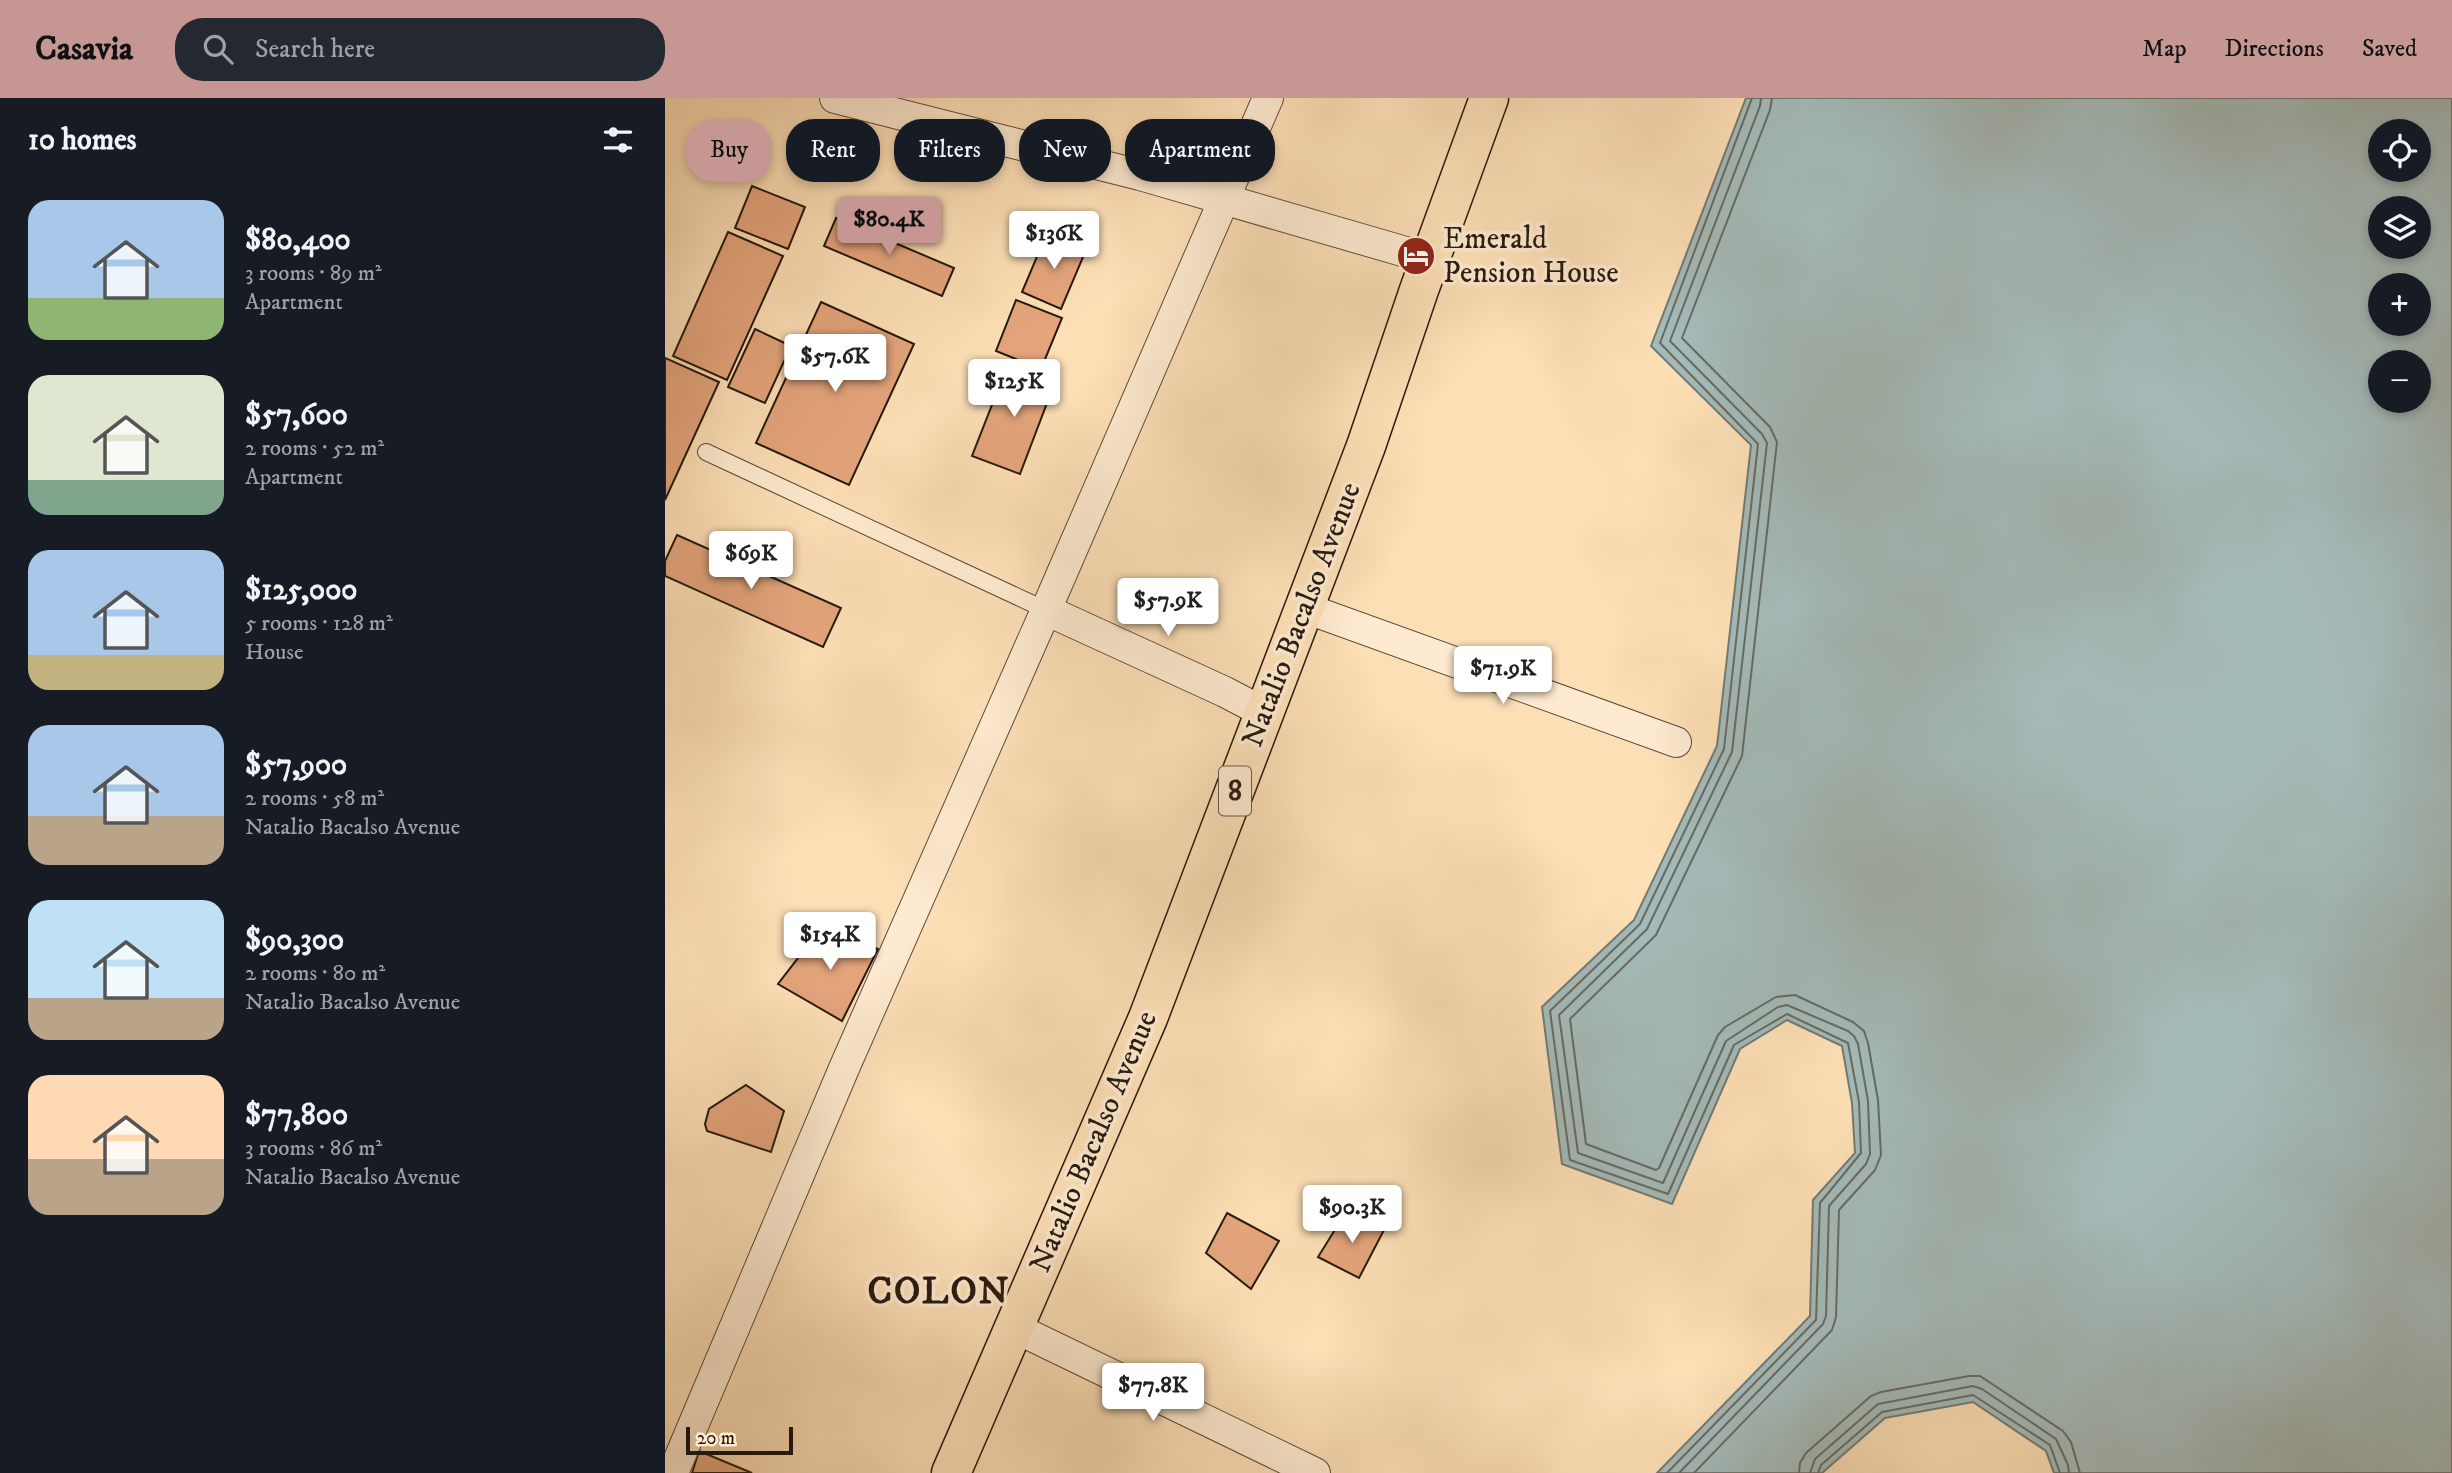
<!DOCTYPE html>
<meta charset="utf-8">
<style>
body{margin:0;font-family:"IM FELL DW Pica",serif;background:#242831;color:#f1f3f6;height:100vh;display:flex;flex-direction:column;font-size:26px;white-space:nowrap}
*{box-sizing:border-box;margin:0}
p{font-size:23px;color:#9ea1a6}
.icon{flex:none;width:38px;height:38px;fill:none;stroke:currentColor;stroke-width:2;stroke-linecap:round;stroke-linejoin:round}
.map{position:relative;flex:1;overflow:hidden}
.side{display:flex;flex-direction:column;background:#171b24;width:665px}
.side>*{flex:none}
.guide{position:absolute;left:21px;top:21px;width:665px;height:63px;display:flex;gap:14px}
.buttons{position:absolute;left:1703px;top:21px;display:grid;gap:14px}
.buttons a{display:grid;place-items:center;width:63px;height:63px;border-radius:50%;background:#171b24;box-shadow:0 4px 10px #0003;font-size:35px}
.scale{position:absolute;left:21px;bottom:18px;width:107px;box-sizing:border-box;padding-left:7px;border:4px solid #271a0f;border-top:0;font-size:19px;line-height:24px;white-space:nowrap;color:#271a0f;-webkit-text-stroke:5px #feead0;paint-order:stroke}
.price{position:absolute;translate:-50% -60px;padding:0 16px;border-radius:7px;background:#fff;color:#222;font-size:23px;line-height:46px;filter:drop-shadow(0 2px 4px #0008)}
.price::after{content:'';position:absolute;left:50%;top:42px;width:21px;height:16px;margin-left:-10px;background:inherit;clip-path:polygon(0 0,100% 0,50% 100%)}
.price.active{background:#c59692;color:#111}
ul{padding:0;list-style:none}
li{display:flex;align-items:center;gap:21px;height:175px;padding:0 28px}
li span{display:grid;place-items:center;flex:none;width:196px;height:140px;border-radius:21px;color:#555}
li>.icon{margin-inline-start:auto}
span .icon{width:84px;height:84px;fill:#fffc;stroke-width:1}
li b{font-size:30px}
h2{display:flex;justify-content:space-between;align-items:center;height:84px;padding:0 28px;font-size:30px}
.tag{padding:0 24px;border-radius:28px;background:#171b24;box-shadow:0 4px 10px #0003;font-size:24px;line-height:63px}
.tag.active{background:#c59692;color:#111}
header{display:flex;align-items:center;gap:42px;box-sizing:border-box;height:98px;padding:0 35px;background:#c59692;color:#111}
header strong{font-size:33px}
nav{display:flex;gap:38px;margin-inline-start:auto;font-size:24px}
.search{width:490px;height:63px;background:#242831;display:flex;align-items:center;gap:18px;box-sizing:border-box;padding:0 24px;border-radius:28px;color:#9ea1a6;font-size:26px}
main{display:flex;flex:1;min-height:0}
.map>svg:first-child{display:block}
.water{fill:#a4bab8;stroke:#727a74;stroke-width:2;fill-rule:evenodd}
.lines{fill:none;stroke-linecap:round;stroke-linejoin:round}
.shore{stroke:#666a64;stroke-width:2}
.building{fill:#e4a57c;stroke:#271a0f;stroke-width:2}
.service-casing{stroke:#5c4b39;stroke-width:18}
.minor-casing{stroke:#5c4b39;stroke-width:32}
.trunk-casing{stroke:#271a0f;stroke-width:41}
.service{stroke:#feead0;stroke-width:16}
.minor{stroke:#feead0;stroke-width:30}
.trunk{stroke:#fddfb6;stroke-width:38}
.labels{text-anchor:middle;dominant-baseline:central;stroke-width:7;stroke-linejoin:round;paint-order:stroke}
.shield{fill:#feead0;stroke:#685849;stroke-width:2}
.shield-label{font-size:28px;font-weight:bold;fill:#271a0f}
.poi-label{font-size:30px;fill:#271a0f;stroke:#feead0;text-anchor:start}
.street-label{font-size:30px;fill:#271a0f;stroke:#feead0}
.district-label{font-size:37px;font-weight:bold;letter-spacing:2px;fill:#271a0f;stroke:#feead0}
</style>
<header>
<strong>Casavia</strong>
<div class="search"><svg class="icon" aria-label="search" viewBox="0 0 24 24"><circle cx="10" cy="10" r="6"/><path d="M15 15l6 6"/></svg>Search here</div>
<nav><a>Map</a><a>Directions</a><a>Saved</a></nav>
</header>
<main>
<section class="side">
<h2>10 homes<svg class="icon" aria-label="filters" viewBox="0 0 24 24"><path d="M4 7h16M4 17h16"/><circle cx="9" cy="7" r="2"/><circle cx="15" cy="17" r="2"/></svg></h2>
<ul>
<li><span style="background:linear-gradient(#a9c7e8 70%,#8fb573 0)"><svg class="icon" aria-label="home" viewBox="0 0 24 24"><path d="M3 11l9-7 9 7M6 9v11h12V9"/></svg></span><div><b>$80,400</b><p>3 rooms · 89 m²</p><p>Apartment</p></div></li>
<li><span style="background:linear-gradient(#dfe7d0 75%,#7fa58c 0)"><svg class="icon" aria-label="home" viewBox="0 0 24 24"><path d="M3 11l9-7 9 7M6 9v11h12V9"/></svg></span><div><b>$57,600</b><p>2 rooms · 52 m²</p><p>Apartment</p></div></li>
<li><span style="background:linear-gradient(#a9c7e8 75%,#c2b280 0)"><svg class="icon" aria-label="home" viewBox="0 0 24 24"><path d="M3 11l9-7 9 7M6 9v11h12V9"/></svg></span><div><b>$125,000</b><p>5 rooms · 128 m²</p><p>House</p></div></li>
<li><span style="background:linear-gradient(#a9c7e8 65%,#b9a48a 0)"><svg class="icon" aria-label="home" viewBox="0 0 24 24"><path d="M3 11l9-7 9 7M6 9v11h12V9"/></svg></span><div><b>$57,900</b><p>2 rooms · 58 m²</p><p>Natalio Bacalso Avenue</p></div></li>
<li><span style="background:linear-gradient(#bfe0f5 70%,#b9a48a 0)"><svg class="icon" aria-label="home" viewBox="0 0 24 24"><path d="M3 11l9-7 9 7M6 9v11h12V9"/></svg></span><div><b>$90,300</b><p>2 rooms · 80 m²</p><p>Natalio Bacalso Avenue</p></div></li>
<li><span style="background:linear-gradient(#ffd9b3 60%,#b9a48a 0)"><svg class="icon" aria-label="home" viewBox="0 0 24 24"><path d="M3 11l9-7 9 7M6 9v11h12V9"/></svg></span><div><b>$77,800</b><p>3 rooms · 86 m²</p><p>Natalio Bacalso Avenue</p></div></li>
</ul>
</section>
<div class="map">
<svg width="1787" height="1375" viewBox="0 0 1787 1375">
<rect width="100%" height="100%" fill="#fddfb6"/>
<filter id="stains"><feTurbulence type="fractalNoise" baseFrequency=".00286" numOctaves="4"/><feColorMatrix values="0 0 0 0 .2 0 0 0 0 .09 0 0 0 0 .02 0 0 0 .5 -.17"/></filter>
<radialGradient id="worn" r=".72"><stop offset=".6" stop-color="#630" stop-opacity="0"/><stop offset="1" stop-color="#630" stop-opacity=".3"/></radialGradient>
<!-- water -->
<path class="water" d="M1081,0H1787V1375H1389L1381,1353L1308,1304L1220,1320L1157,1375H992L1145,1218L1148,1102L1190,1055L1187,1005L1177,948L1122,922L1075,951L1007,1106L897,1066L877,909L969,822L1052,648L1086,347L986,248ZM1715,33H1754V72H1715ZM1715,110H1754V149H1715ZM1715,187H1754V226H1715ZM1715,264H1754V303H1715Z"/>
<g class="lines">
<!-- shore -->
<g class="shore">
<path d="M1002,1375L1151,1222L1155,1105L1196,1055L1194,1004L1183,945L1122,916L1069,947L1003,1096L905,1062L885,913L975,826L1059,651L1093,346L995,245L1087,0"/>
<path d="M1014,1375L1158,1226L1161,1218L1164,1108L1201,1066L1205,1056L1203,1003L1193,946L1189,938L1183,933L1122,907L1113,909L1061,943L998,1085L913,1055L894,917L982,831L1067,654L1102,345L1097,336L1005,243L1095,8L1096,0"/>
<path d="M1029,1375L1167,1232L1171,1219L1174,1112L1210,1072L1216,1057L1213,1002L1203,945L1199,933L1188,924L1130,897L1111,899L1060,929L1053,937L994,1070L991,1072L921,1046L905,921L991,837L1077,658L1112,344L1105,329L1017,240L1105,12L1107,0"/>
<path d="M1134,1375L1135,1365L1141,1355L1206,1298L1216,1294L1304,1278H1315L1398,1333L1406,1344L1415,1375"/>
<path d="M1145,1375L1150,1361L1213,1306L1308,1288L1317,1291L1391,1341L1403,1367L1404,1375"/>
<path d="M1153,1375L1156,1367L1217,1314L1308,1297L1385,1347L1395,1375"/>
</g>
</g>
<!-- building -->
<g class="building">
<path d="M87,88L140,109L123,151L70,130Z"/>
<path d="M171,120L289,170L277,198L159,148Z"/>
<path d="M63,134L118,158L62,282L8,258Z"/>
<path d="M382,135L421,152L396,211L357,194Z"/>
<path d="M351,202L397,220L376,271L331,253Z"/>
<path d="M156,204L249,246L184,387L91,345Z"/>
<path d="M90,231L126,248L100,305L63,289Z"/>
<path d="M0,260L54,284L0,402Z"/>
<path d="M343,266L390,284L355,376L307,358Z"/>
<path d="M12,437L176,510L158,549L0,478V463Z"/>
<path d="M157,829L213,851L177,923L113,886Z"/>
<path d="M81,987L119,1013L106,1054L42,1033L40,1026L44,1011Z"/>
<path d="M681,1114L719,1132L694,1180L653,1159Z"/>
<path d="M562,1115L614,1143L586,1191L541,1155Z"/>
<path d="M34,1353L87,1375H27Z"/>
</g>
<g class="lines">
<defs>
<path id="service" d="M41,354L381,512"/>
<g id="minor">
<path d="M170,0L475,77L765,161"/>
<path d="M640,510L1011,644"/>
<path d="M381,512L560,594L600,615"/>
<path d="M348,1229L650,1375"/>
<path d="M8,1375L180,968L381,512L603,0"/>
</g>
<path id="trunk" d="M286,1375L483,920L701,348L754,192L824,0"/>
</defs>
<!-- service casing -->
<use href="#service" class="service-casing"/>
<!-- minor casing -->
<use href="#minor" class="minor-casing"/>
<!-- trunk casing -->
<use href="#trunk" class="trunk-casing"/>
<!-- service -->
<use href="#service" class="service"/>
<!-- minor -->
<use href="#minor" class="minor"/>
<!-- trunk -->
<use href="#trunk" class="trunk"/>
</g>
<!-- icons -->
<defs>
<symbol id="hotel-disc" viewBox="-11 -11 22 22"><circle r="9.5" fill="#8f2418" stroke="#feead0"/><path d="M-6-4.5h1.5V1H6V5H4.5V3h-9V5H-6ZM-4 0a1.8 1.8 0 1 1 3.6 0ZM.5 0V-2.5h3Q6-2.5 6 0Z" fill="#fff"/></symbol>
</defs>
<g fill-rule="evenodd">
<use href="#hotel-disc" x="729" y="136" width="44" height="44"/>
</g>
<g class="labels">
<!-- shield labels -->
<rect class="shield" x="554" y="668.5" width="32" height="49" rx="5"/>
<g class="shield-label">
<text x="570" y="693">8</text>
</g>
<!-- poi labels -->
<g class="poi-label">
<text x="778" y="141">Emerald<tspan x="778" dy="34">Pension House</tspan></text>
</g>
<!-- street labels -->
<g class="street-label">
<text transform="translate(637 517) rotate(-69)">Natalio Bacalso Avenue</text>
<text transform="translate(429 1044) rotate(-67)">Natalio Bacalso Avenue</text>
</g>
<!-- district labels -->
<g class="district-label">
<text x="274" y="1194">COLON</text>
</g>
</g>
<rect width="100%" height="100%" filter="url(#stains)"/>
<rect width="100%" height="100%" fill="url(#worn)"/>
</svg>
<div class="buttons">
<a><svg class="icon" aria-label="locate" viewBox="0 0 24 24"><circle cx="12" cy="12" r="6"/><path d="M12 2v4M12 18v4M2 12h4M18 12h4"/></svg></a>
<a><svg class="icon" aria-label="layers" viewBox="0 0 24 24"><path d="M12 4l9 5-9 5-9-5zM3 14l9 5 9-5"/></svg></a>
<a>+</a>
<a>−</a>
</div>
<div class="scale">20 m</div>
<b class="price active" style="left:224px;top:159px">$80.4K</b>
<b class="price" style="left:389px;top:173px">$136K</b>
<b class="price" style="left:170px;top:296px">$57.6K</b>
<b class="price" style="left:349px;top:321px">$125K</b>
<b class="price" style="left:86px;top:493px">$69K</b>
<b class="price" style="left:503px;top:540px">$57.9K</b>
<b class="price" style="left:838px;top:608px">$71.9K</b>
<b class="price" style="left:165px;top:874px">$154K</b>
<b class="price" style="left:687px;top:1147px">$90.3K</b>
<b class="price" style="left:488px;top:1325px">$77.8K</b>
<div class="guide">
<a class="tag active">Buy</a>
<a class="tag">Rent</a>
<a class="tag">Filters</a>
<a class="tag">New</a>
<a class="tag">Apartment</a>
</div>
</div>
</main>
